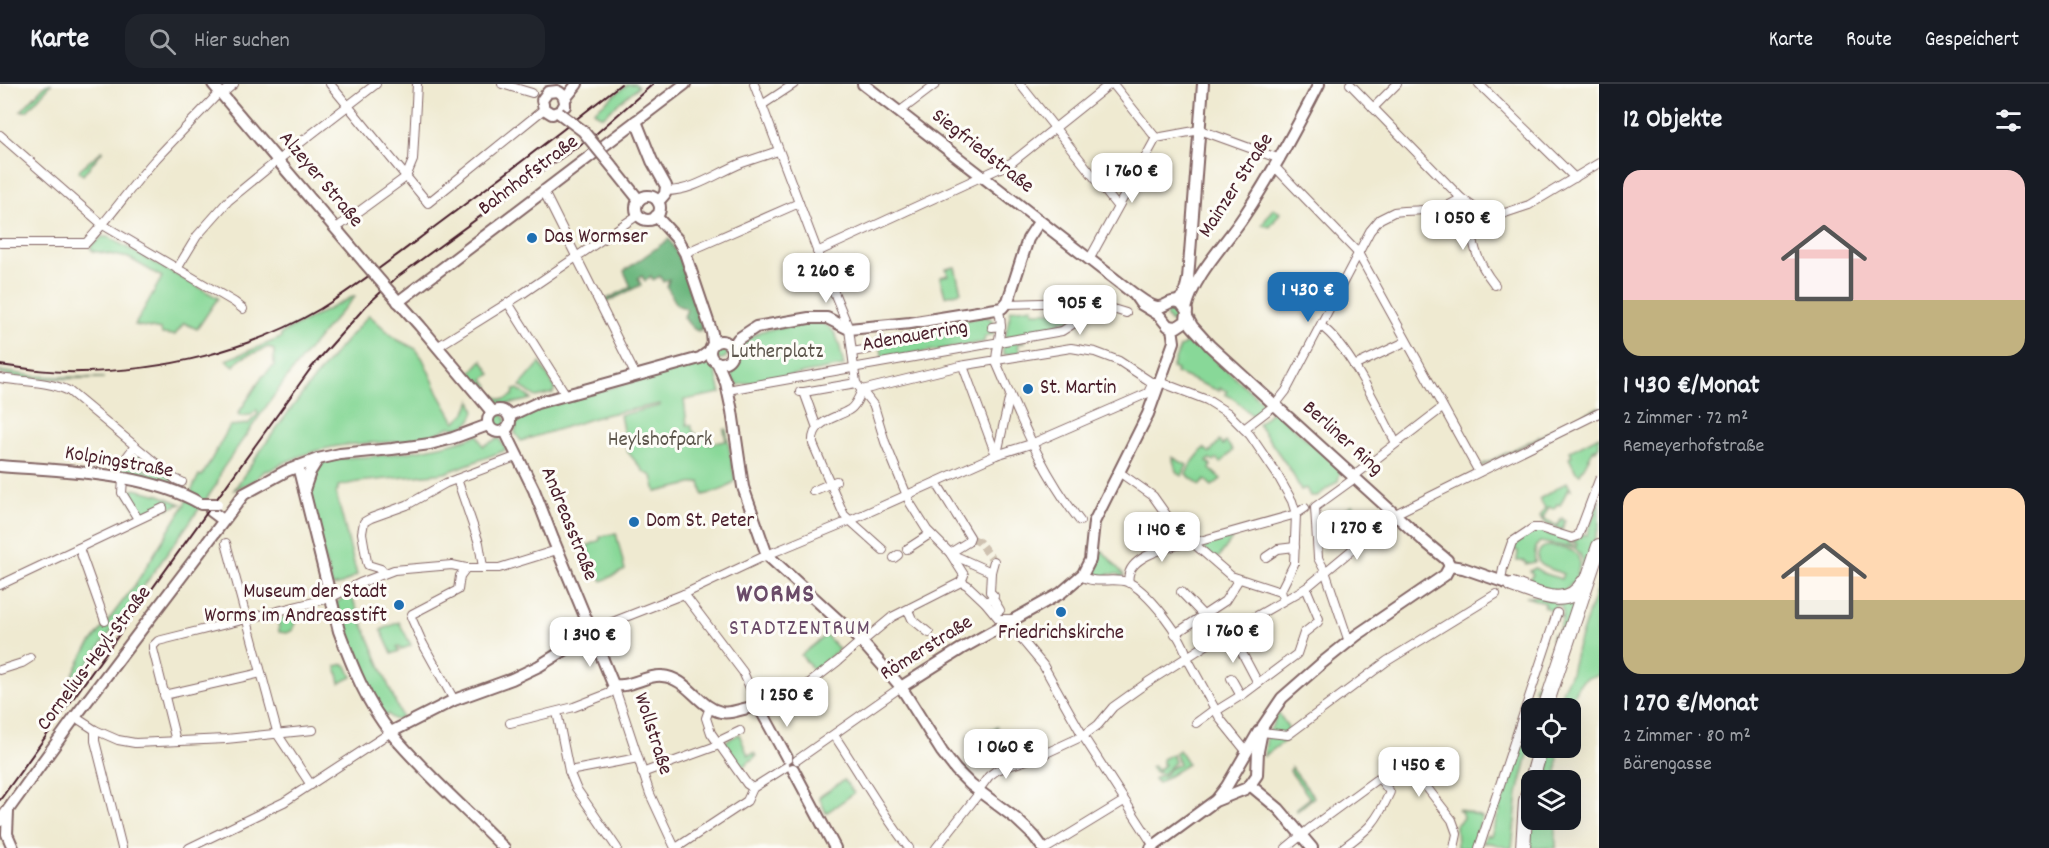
<!DOCTYPE html>
<html lang="de">
<meta charset="utf-8">
<style>
body{margin:0;font-family:Dekko,sans-serif;background:#20242c;color:#f1f3f6;height:100vh;display:flex;flex-direction:column;font-size:22px;white-space:nowrap}
*{box-sizing:border-box;margin:0}
p{font-size:20px;color:#9ea1a6}
.icon{flex:none;width:33px;height:33px;fill:none;stroke:currentColor;stroke-width:2;stroke-linecap:round;stroke-linejoin:round}
.map{position:relative;flex:1;overflow:hidden}
.drawer{display:flex;flex-direction:column;background:#171b24;width:450px}
.drawer>*{flex:none}
.controls{position:absolute;left:1521px;top:614px;display:grid;gap:12px}
.controls a{display:grid;place-items:center;width:60px;height:60px;border-radius:12px;background:#171b24;box-shadow:0 6px 24px #0002;font-size:30px}
.price{position:absolute;translate:-50% -51px;padding:0 14px;border-radius:12px;background:#fff;color:#222;font-size:20px;line-height:39px;filter:drop-shadow(0 2px 3px #0008)}
.price::after{content:'';position:absolute;left:50%;top:36px;width:18px;height:14px;margin-left:-9px;background:inherit;clip-path:polygon(0 0,100% 0,50% 100%)}
.price.on{background:#1f6fb2;color:#fff}
ul{padding:0;list-style:none}
li{display:grid;align-content:center;gap:12px;height:318px;padding:0 24px}
li span{display:grid;place-items:center;height:186px;border-radius:18px;color:#555}
li>.icon{margin-inline-start:auto}
span .icon{width:108px;height:108px;fill:#fffc;stroke-width:1}
li b{font-size:26px}
h2{display:flex;justify-content:space-between;align-items:center;height:72px;padding:0 24px;font-size:26px}
header{display:flex;align-items:center;gap:36px;box-sizing:border-box;height:84px;padding:0 30px;background:#171b24;border-bottom:2px solid #363941}
header strong{font-size:28px}
nav{display:flex;gap:33px;margin-inline-start:auto;font-size:21px}
.search{width:420px;height:54px;background:#20242c;display:flex;align-items:center;gap:15px;box-sizing:border-box;padding:0 21px;border-radius:18px;color:#9ea1a6;font-size:22px}
main{display:flex;flex:1;min-height:0}
.map>svg:first-child{display:block}
.green{fill:#88d898;stroke:#697c62;stroke-width:1.5}
.forest{fill:#6eb880;stroke:#5c6c56;stroke-width:1.5}
.lines{fill:none;stroke-linecap:round;stroke-linejoin:round}
.street-tunnel{stroke:#cec1b0;stroke-width:8;stroke-dasharray:8 4;stroke-linecap:butt}
.street-casing{stroke:#846665;stroke-width:10}
.secondary-casing{stroke:#846665;stroke-width:14}
.highway-casing{stroke:#846665;stroke-width:16}
.street{stroke:#fff;stroke-width:8}
.secondary{stroke:#fff;stroke-width:10}
.highway{stroke:#fff;stroke-width:14}
.rail{stroke:#4a1f2b;stroke-width:2}
.secondary-bridge-casing{stroke:#846665;stroke-width:14;stroke-linecap:butt}
.secondary-bridge{stroke:#fff;stroke-width:10}
.poi-dot{fill:#1f6fb2;stroke:#fdfcf7;stroke-width:2}
.labels{text-anchor:middle;dominant-baseline:central;stroke-width:6;stroke-linejoin:round;paint-order:stroke}
.street-label{font-size:21px;fill:#4a1f2b;stroke:#fdfcf7}
.poi-label{font-size:21px;fill:#4a1f2b;stroke:#fdfcf7;text-anchor:start}
.park-label{font-size:21px;fill:#5d564c;stroke:#fdfcf7}
.neighbourhood-label{font-size:22px;letter-spacing:1.5px;fill:#6b4c69;stroke:#fdfcf7}
.district-label{font-size:27px;font-weight:bold;letter-spacing:1.5px;fill:#6b4c69;stroke:#fdfcf7}
</style>
<header>
<strong>Karte</strong>
<div class="search"><svg class="icon" aria-label="search" viewBox="0 0 24 24"><circle cx="10" cy="10" r="6"/><path d="M15 15l6 6"/></svg>Hier suchen</div>
<nav><a>Karte</a><a>Route</a><a>Gespeichert</a></nav>
</header>
<main>
<div class="map">
<svg width="1599" height="764" viewBox="0 0 1599 764">
<rect width="100%" height="100%" fill="#fdfcf7"/>
<filter id="ink" filterUnits="userSpaceOnUse"><feTurbulence type="fractalNoise" baseFrequency=".0167" numOctaves="2"/><feDisplacementMap in="SourceGraphic" scale="12" xChannelSelector="R" yChannelSelector="G"/><feConvolveMatrix kernelMatrix="1 2 1 2 8 2 1 2 1" color-interpolation-filters="sRGB"/></filter>
<filter id="wash" filterUnits="userSpaceOnUse"><feTurbulence type="fractalNoise" baseFrequency=".008" numOctaves="4" result="noise"/><feDisplacementMap in="SourceGraphic" scale="24" xChannelSelector="R" yChannelSelector="G"/><feGaussianBlur stdDeviation="1.35" result="paint"/><feColorMatrix in="noise" values="0 0 0 0 0 0 0 0 0 0 0 0 0 0 0 0 0 1.4 0 .05"/><feComposite in="paint" operator="in"/></filter>
<g filter="url(#wash)">
<rect width="100%" height="100%" fill="#efead1"/>
<!-- green -->
<g class="green">
<path d="M46,0H51L27,27H21Z"/>
<path d="M628,0H635L638,3L603,32H600L594,27Z"/>
<path d="M103,66L83,91L79,88L80,85Z"/>
<path d="M1273,124L1280,129L1270,143L1262,141Z"/>
<path d="M102,153H108L218,214L197,245L184,239L175,251L162,250L161,246L135,241L162,193L129,174L93,167L90,163Z"/>
<path d="M955,183L961,208L945,212L940,193L948,191L946,185Z"/>
<path d="M354,212L355,213C304,265 263,327 221,387L217,400L77,595L72,592L86,566L135,501L184,422L199,391L202,392L230,342L248,340L258,330L257,326L251,331L240,332L238,330L262,293L274,282V266L268,263C257,270 241,270 234,282L226,276L281,254V250L286,247Z"/>
<circle cx="1174" cy="230" r="8"/>
<path d="M1032,223V228H1080V223L1088,226L1075,236H1061L1060,245L1005,254L1011,226Z"/>
<path d="M369,231L396,255L416,265L423,275L439,310L455,338L466,328L471,316L475,327C471,340 462,346 449,343C417,364 371,355 333,363C310,367 288,376 268,387L266,386L255,396L234,406C274,345 319,285 369,231Z"/>
<path d="M985,232L993,236L994,250L985,252L984,258L883,275L878,251Z"/>
<path d="M817,238C840,242 839,263 844,282L738,301L732,295L731,284L744,258L761,247Z"/>
<path d="M1024,257V258L1018,260L1020,269L1003,271V260Z"/>
<path d="M1187,259L1198,261L1267,322L1253,332L1234,315L1225,310L1227,307L1220,304L1219,307L1176,289L1177,286L1172,284L1180,263Z"/>
<circle cx="721" cy="268" r="7"/>
<path d="M482,276L491,290L484,295L489,302L488,304C494,313 502,320 513,311L514,306L518,305L531,315C494,325 493,320 468,292Z"/>
<path d="M540,279L555,304L553,309L536,313L520,302Z"/>
<path d="M699,280L700,282L709,280L715,285L721,309L684,316L687,341H691C692,349 698,354 706,353L708,360L726,357L724,346L726,345L735,396C728,406 714,408 703,411L700,398L656,408L652,392L644,388L627,367L620,331L660,322V320L604,331L521,357L515,349L516,341L525,331L524,330L534,324Z"/>
<path d="M0,287L34,292L104,294L24,295L0,290Z"/>
<path d="M1599,323V325L1481,382L1482,381Z"/>
<path d="M1273,326L1341,385L1338,397L1317,412H1310L1306,404L1301,406L1291,387L1258,340Z"/>
<circle cx="499" cy="337" r="7"/>
<path d="M478,351L483,362L499,354L506,366L445,389L358,398L338,402V406L336,409L357,491L342,500L332,502C326,478 304,417 312,395C313,391 318,382 321,380C332,372 362,374 376,372C410,368 446,363 478,351Z"/>
<path d="M1599,352V361L1596,366L1594,365L1580,390L1576,388L1569,374L1572,372L1570,367Z"/>
<path d="M1219,357L1223,361L1226,358L1233,366L1221,379L1216,375L1214,377L1210,375L1207,377L1211,381L1210,385L1221,395L1212,402L1205,396L1200,401L1186,390L1191,380L1204,364L1210,369Z"/>
<path d="M134,368H137L143,373L140,377L145,381L148,378L151,379L144,385L147,388L153,379L175,397V400L125,387L122,383L126,377L130,380L136,373L132,370Z"/>
<path d="M1172,373L1187,381L1182,392L1177,389Z"/>
<path d="M1567,398L1571,406L1568,405L1560,421L1557,420L1554,425L1549,423L1543,434L1557,442L1562,434L1565,437L1562,446L1548,441L1540,433L1545,424L1539,415Z"/>
<path d="M135,405L160,411L181,420L167,425L164,420L140,431L126,410V407Z"/>
<path d="M1599,414V443L1582,493L1569,511L1551,509L1569,507C1579,494 1590,478 1575,464L1577,460L1572,458L1578,455L1583,450L1587,451Z"/>
<path d="M1352,421L1359,427L1340,437L1338,436V430Z"/>
<path d="M1536,446L1570,456L1568,460L1574,462L1573,464L1540,458C1535,461 1534,472 1535,478L1526,480L1525,477H1517L1518,467L1513,465L1515,459Z"/>
<path d="M616,449L625,486L602,497L595,484H593L589,479L591,477L587,462L600,456V453Z"/>
<path d="M1230,452L1232,455L1219,473L1213,475L1201,462L1203,460Z"/>
<path d="M1096,462H1098L1124,491L1120,495L1119,490H1108V495L1089,492L1095,478Z"/>
<path d="M1551,462C1558,463 1568,464 1574,468C1586,476 1575,503 1563,506C1553,509 1540,502 1531,499L1529,496L1533,490L1530,487L1535,484L1543,489L1561,495L1563,490L1543,482L1538,477C1537,467 1541,462 1551,462Z"/>
<path d="M1599,498L1596,539L1599,566V591C1576,595 1577,604 1569,624H1557L1564,602L1571,589L1577,564Z"/>
<path d="M1580,508L1540,622L1535,620L1539,607L1534,605L1536,599L1541,600L1556,557L1551,555L1553,550L1557,552L1563,534L1559,533L1563,531V528L1560,521H1557L1554,527L1544,523L1545,519L1526,513Z"/>
<path d="M350,509L402,634C396,637 392,636 388,630L385,632C362,601 343,556 336,519Z"/>
<path d="M293,532L295,539L293,546L287,549L279,548L278,535Z"/>
<path d="M399,538L411,561L401,566L399,562L397,563L399,567L392,570L381,546Z"/>
<path d="M826,551L839,565L814,587L801,571Z"/>
<path d="M343,580L347,582L352,593L340,599L336,582Z"/>
<path d="M1279,630L1288,643L1286,656L1264,672L1267,653L1277,631Z"/>
<path d="M1531,636V659L1518,710L1512,764C1499,764 1495,757 1483,759L1486,751L1491,752L1500,726L1495,724L1497,718L1502,719L1526,645L1522,643Z"/>
<path d="M997,643L1001,658L997,669L989,646Z"/>
<path d="M986,647L997,673V677L992,683L981,651L968,655V653Z"/>
<path d="M739,650L748,671L754,669L756,672L741,684L723,659Z"/>
<path d="M1011,654L1021,670L1025,669L1027,671L1003,678L1004,659L1006,656Z"/>
<path d="M1544,663H1555V665H1558L1557,696H1534Z"/>
<path d="M1179,666L1188,680L1158,699L1154,695L1158,692L1165,691L1169,685L1179,680L1175,669Z"/>
<path d="M1172,670L1175,678L1163,690L1155,688L1151,683L1153,682L1158,687V685L1164,682L1165,680H1163L1162,675Z"/>
<path d="M1291,683L1314,713L1297,727L1296,725L1310,714L1290,687Z"/>
<path d="M844,696L854,709L826,729L819,713Z"/>
<path d="M1458,725L1482,733L1472,764H1457L1456,741L1463,734L1462,729Z"/>
<path d="M1532,735H1556V764H1526Z"/>
</g>
<!-- forest -->
<path class="forest" d="M669,155L678,171L703,247L700,244L699,247C694,247 687,238 684,233L687,225L677,221L667,203L669,195L663,198L660,192L653,196L651,192L645,197L642,192L638,194L641,201L607,218L605,216L631,203L624,187Z"/>
</g>
<g filter="url(#ink)">
<g class="lines">
<!-- street-tunnel -->
<path class="street-tunnel" d="M973,455L979,458L994,477"/>
<defs>
<g id="street">
<path d="M330,0L428,119L544,25"/>
<path d="M502,0L532,9"/>
<path d="M754,0L818,169L849,245L856,299L874,322L885,358L910,419L927,446L950,469L964,491L961,498"/>
<path d="M1020,0L1117,122"/>
<path d="M1113,0L1156,54"/>
<path d="M1350,0L1461,114L1483,130L1499,131L1529,121L1599,79"/>
<path d="M1479,0L1575,94"/>
<path d="M222,10L234,0"/>
<path d="M762,21L794,0"/>
<path d="M1373,24L1397,0"/>
<path d="M899,28L936,0"/>
<path d="M0,51L103,141L234,218L243,225"/>
<path d="M1156,54L1200,46L1280,75"/>
<path d="M1275,83L1358,169L1479,388"/>
<path d="M543,106L636,292"/>
<path d="M666,107C694,107 717,89 742,79C754,75 766,71 778,67"/>
<path d="M1477,127C1465,152 1479,181 1495,201"/>
<path d="M335,145L406,93L413,76L417,0"/>
<path d="M0,159H86C110,134 130,104 153,78C175,54 198,31 220,8"/>
<path d="M817,168L1011,79L1110,0"/>
<path d="M685,169L799,119"/>
<path d="M1089,176L1156,54"/>
<path d="M177,185L197,152L228,117L278,76L376,0"/>
<path d="M508,219L566,311"/>
<path d="M1007,220L1073,218L1103,222L1126,229"/>
<path d="M998,225C1005,242 996,261 996,278C1021,335 1041,387 1080,437"/>
<path d="M1321,242C1349,261 1380,328 1396,359"/>
<path d="M992,243L1001,242"/>
<path d="M437,263L522,210L638,131"/>
<path d="M852,268L870,265"/>
<path d="M963,282L996,371"/>
<path d="M1354,282L1405,258"/>
<path d="M0,294C23,298 48,297 69,307L175,395L182,398"/>
<path d="M733,305L1062,247L1087,231L1092,220"/>
<path d="M862,306L960,282L1071,264L1095,268L1119,277L1151,298H1160L1207,316L1228,329L1250,351L1278,392L1292,417L1296,430L1294,480L1281,506L1283,516"/>
<path d="M862,306C859,313 855,323 849,326C834,335 811,337 813,360L844,431L883,466"/>
<path d="M800,308H804L856,299"/>
<path d="M804,308L817,344"/>
<path d="M1244,345L1275,321L1286,307L1370,147L1380,135L1394,128C1420,124 1438,131 1461,114"/>
<path d="M997,370L1010,311"/>
<path d="M1119,388L1153,412L1170,436L1190,458"/>
<path d="M1354,392L1442,324"/>
<path d="M117,394L120,382L135,362"/>
<path d="M123,395L122,409L138,435"/>
<path d="M457,395L479,459L483,483"/>
<path d="M936,398L970,453L968,458L950,469"/>
<path d="M813,407L836,397"/>
<path d="M226,459L278,651L311,701"/>
<path d="M1193,459L1231,492L1280,508"/>
<path d="M79,464L105,537"/>
<path d="M907,465L930,450"/>
<path d="M951,470L991,488"/>
<path d="M1266,473L1278,465L1295,463"/>
<path d="M894,474L898,471"/>
<path d="M384,489L381,485L368,481L367,478L362,449L364,438L371,434L407,421L446,399L518,372"/>
<path d="M1081,492C1096,501 1112,493 1127,498C1146,504 1185,555 1187,574L1221,636L1246,667"/>
<path d="M1501,497L1503,484L1512,458L1533,444H1540L1572,454L1578,452L1599,396"/>
<path d="M961,498L967,501L985,518L987,517"/>
<path d="M1129,499C1123,472 1170,463 1190,458L1193,459L1296,430L1305,424"/>
<path d="M0,501L163,424"/>
<path d="M1181,508L1203,531"/>
<path d="M684,510L743,588L751,606L754,623"/>
<path d="M994,512L990,508L991,488L994,477"/>
<path d="M992,513L1000,526"/>
<path d="M985,518L999,535H1012"/>
<path d="M908,526L912,535L929,549"/>
<path d="M1008,539L1043,581L1083,652L1154,762"/>
<path d="M1231,548L1258,599"/>
<path d="M592,549L600,543L684,510L767,471L849,437L996,371L1031,360L1148,309L1153,298"/>
<path d="M1175,550L1225,517L1239,495"/>
<path d="M862,558L892,533L961,498"/>
<path d="M1349,558L1325,487L1318,474L1315,423L1355,394"/>
<path d="M0,586L22,579L30,574"/>
<path d="M1231,594L1241,612"/>
<path d="M614,601L650,710L675,764"/>
<path d="M164,611L261,589"/>
<path d="M454,616L423,560L411,533L412,530L458,506L460,492L466,484"/>
<path d="M710,623L706,634L711,649L747,700L753,704"/>
<path d="M1216,627L1245,609L1297,570L1304,549L1318,538L1319,535L1306,504"/>
<path d="M557,628L569,687L576,704L617,764"/>
<path d="M763,630L792,616L807,601L838,577L861,557"/>
<path d="M75,633L95,646L118,656L135,659L226,655L313,646"/>
<path d="M510,639L574,623L610,609L614,601"/>
<path d="M1196,639L1215,625"/>
<path d="M95,646V657L122,764"/>
<path d="M1262,648L1288,651L1387,577L1496,510"/>
<path d="M834,651C859,688 881,728 909,764"/>
<path d="M176,657L153,565V562L158,557L330,514L360,499L394,486L452,481L466,484H499L557,466"/>
<path d="M717,658L740,647"/>
<path d="M797,676L901,603"/>
<path d="M569,687L638,674"/>
<path d="M642,689L719,661"/>
<path d="M978,707L989,692L997,686L1044,670L1083,652L1098,641L1113,623L1148,598L1211,558L1306,504L1395,430L1599,329"/>
<path d="M189,764L284,718L391,648"/>
<path d="M676,764L747,717L753,704L786,683"/>
<path d="M936,764L980,708"/>
<path d="M1047,764L1124,717"/>
<path d="M1286,764L1309,745L1403,676L1408,679L1452,736L1457,750L1454,764"/>
<path d="M1343,764C1370,744 1376,739 1390,708L1379,694"/>
<path d="M1479,764L1557,529"/>
</g>
<g id="secondary">
<path d="M213,0L364,178"/>
<path d="M863,0L1134,210C1140,214 1149,222 1157,223C1167,224 1168,214 1181,219L1187,227L1186,237L1177,243L1168,242L1159,231L1141,220L1134,210"/>
<path d="M565,15L577,0"/>
<path d="M565,20L561,27L552,30L544,25L542,16L548,8L557,7C564,10 565,15 565,22"/>
<path d="M636,37L652,77L666,102L665,110L658,118"/>
<path d="M615,86L639,116"/>
<circle cx="648" cy="124" r="12"/>
<path d="M656,132L677,155L685,169L712,249L713,260"/>
<path d="M389,207L420,242L492,328"/>
<path d="M1179,216L1184,212L1188,195L1203,0"/>
<path d="M398,218L685,0"/>
<path d="M1186,225C1194,190 1225,161 1244,132C1272,90 1296,45 1319,0"/>
<path d="M1187,233L1192,242L1210,262L1423,456L1447,476L1450,482"/>
<circle cx="721" cy="268" r="11"/>
<path d="M732,264L738,255L756,243L809,234H827L849,245L910,239L1002,224L1008,217L1028,155L1039,138"/>
<path d="M717,278L726,299L732,327L743,403L767,471L861,557L883,582L901,603L942,668L956,686L971,701L1015,734L1032,750"/>
<circle cx="499" cy="337" r="11"/>
<path d="M509,332L537,319L700,274L710,267"/>
<path d="M505,347L534,406L553,455L613,600C627,606 647,590 662,592C688,594 698,623 721,628C733,631 745,622 757,623L763,630L787,674"/>
<path d="M0,382C61,387 148,388 201,420"/>
<path d="M298,382L339,547C352,582 367,620 391,649C424,689 468,727 504,764"/>
<path d="M304,406L310,388L318,375"/>
<path d="M211,427L223,436"/>
<path d="M1450,482L1463,484L1512,501"/>
<path d="M901,603L961,565L1061,509L1083,490L1090,476L1094,438L1148,330L1174,258L1172,244"/>
<path d="M391,648L454,616L512,595L539,582L592,549"/>
<path d="M793,685L835,764"/>
<path d="M1250,701L1279,725L1312,764"/>
<path d="M1217,715L1227,702L1259,647"/>
<path d="M8,727L7,750L13,764"/>
<path d="M0,737L75,633L244,410L286,387L318,375L340,370L392,365L430,360L453,354L488,341"/>
<path d="M1034,752L1043,764"/>
<path d="M1151,764L1215,717L1245,705L1250,701L1257,691L1258,667L1263,642L1282,614L1322,579L1357,551L1445,491L1450,482"/>
</g>
<g id="highway">
<path d="M1512,501C1535,508 1567,527 1583,499"/>
<path d="M1545,624L1599,462"/>
<path d="M1523,764L1526,717L1541,663"/>
</g>
</defs>
<!-- street casing -->
<use href="#street" class="street-casing"/>
<!-- secondary casing -->
<use href="#secondary" class="secondary-casing"/>
<!-- highway casing -->
<use href="#highway" class="highway-casing"/>
<!-- street -->
<use href="#street" class="street"/>
<!-- secondary -->
<use href="#secondary" class="secondary"/>
<!-- highway -->
<use href="#highway" class="highway"/>
<!-- rail -->
<g class="rail">
<path d="M0,281C27,285 54,289 81,288C163,287 249,267 320,225C362,199 401,168 441,138C502,93 562,47 621,0"/>
<path d="M0,716L311,284L366,222L396,194L523,101L597,49L653,0"/>
</g>
<defs>
<g id="secondary-bridge">
<path d="M559,29L583,47L615,86"/>
<path d="M364,178L389,207"/>
<path d="M201,420H217"/>
</g>
</defs>
<!-- secondary-bridge casing -->
<use href="#secondary-bridge" class="secondary-bridge-casing"/>
<!-- secondary-bridge -->
<use href="#secondary-bridge" class="secondary-bridge"/>
</g>
</g>
<!-- markers -->
<g class="poi-dot">
<circle cx="532" cy="154" r="6"/>
<circle cx="1028" cy="305" r="6"/>
<circle cx="634" cy="438" r="6"/>
<circle cx="399" cy="521" r="6"/>
<circle cx="1061" cy="528" r="6"/>
</g>
<g class="labels">
<!-- street labels -->
<g class="street-label">
<text transform="translate(982 68) rotate(38)">Siegfriedstraße</text>
<text transform="translate(529 92) rotate(-37)">Bahnhofstraße</text>
<text transform="translate(320 96) rotate(50)">Alzeyer Straße</text>
<text transform="translate(1237 102) rotate(-57)">Mainzer Straße</text>
<text transform="translate(915 253) rotate(-10)">Adenauerring</text>
<text transform="translate(1342 355) rotate(42)">Berliner Ring</text>
<text transform="translate(119 379) rotate(10)">Kolpingstraße</text>
<text transform="translate(568 440) rotate(68)">Andreasstraße</text>
<text transform="translate(927 565) rotate(-32)">Römerstraße</text>
<text transform="translate(95 575) rotate(-53)">Cornelius-Heyl-Straße</text>
<text transform="translate(652 650) rotate(72)">Wollstraße</text>
</g>
<!-- poi labels -->
<g class="poi-label">
<text x="544" y="154">Das Wormser</text>
<text x="1040" y="305">St. Martin</text>
<text x="646" y="438">Dom St. Peter</text>
<text x="387" y="509" text-anchor="end">Museum der Stadt<tspan x="387" dy="24">Worms im Andreasstift</tspan></text>
<text x="1061" y="550" text-anchor="middle">Friedrichskirche</text>
</g>
<!-- park labels -->
<g class="park-label">
<text x="777" y="269">Lutherplatz</text>
<text x="660" y="357">Heylshofpark</text>
</g>
<!-- neighbourhood labels -->
<g class="neighbourhood-label">
<text x="800" y="545">STADTZENTRUM</text>
</g>
<!-- district labels -->
<g class="district-label">
<text x="776" y="511">WORMS</text>
</g>
</g>
</svg>
<div class="controls">
<a><svg class="icon" aria-label="locate" viewBox="0 0 24 24"><circle cx="12" cy="12" r="6"/><path d="M12 2v4M12 18v4M2 12h4M18 12h4"/></svg></a>
<a><svg class="icon" aria-label="layers" viewBox="0 0 24 24"><path d="M12 4l9 5-9 5-9-5zM3 14l9 5 9-5"/></svg></a>
</div>
<b class="price" style="left:1132px;top:120px">1 760 €</b>
<b class="price" style="left:1463px;top:167px">1 050 €</b>
<b class="price" style="left:826px;top:220px">2 260 €</b>
<b class="price on" style="left:1308px;top:239px">1 430 €</b>
<b class="price" style="left:1080px;top:252px">905 €</b>
<b class="price" style="left:1357px;top:477px">1 270 €</b>
<b class="price" style="left:1162px;top:479px">1 140 €</b>
<b class="price" style="left:1233px;top:580px">1 760 €</b>
<b class="price" style="left:590px;top:584px">1 340 €</b>
<b class="price" style="left:787px;top:644px">1 250 €</b>
<b class="price" style="left:1006px;top:696px">1 060 €</b>
<b class="price" style="left:1419px;top:714px">1 450 €</b>
</div>
<section class="drawer">
<h2>12 Objekte<svg class="icon" aria-label="filters" viewBox="0 0 24 24"><path d="M4 7h16M4 17h16"/><circle cx="9" cy="7" r="2"/><circle cx="15" cy="17" r="2"/></svg></h2>
<ul>
<li><span style="background:linear-gradient(#f6c9c9 70%,#c2b280 0)"><svg class="icon" aria-label="home" viewBox="0 0 24 24"><path d="M3 11l9-7 9 7M6 9v11h12V9"/></svg></span><div><b>1 430 €/Monat</b><p>2 Zimmer · 72 m²</p><p>Remeyerhofstraße</p></div></li>
<li><span style="background:linear-gradient(#ffd9b3 60%,#c2b280 0)"><svg class="icon" aria-label="home" viewBox="0 0 24 24"><path d="M3 11l9-7 9 7M6 9v11h12V9"/></svg></span><div><b>1 270 €/Monat</b><p>2 Zimmer · 80 m²</p><p>Bärengasse</p></div></li>
</ul>
</section>
</main>
